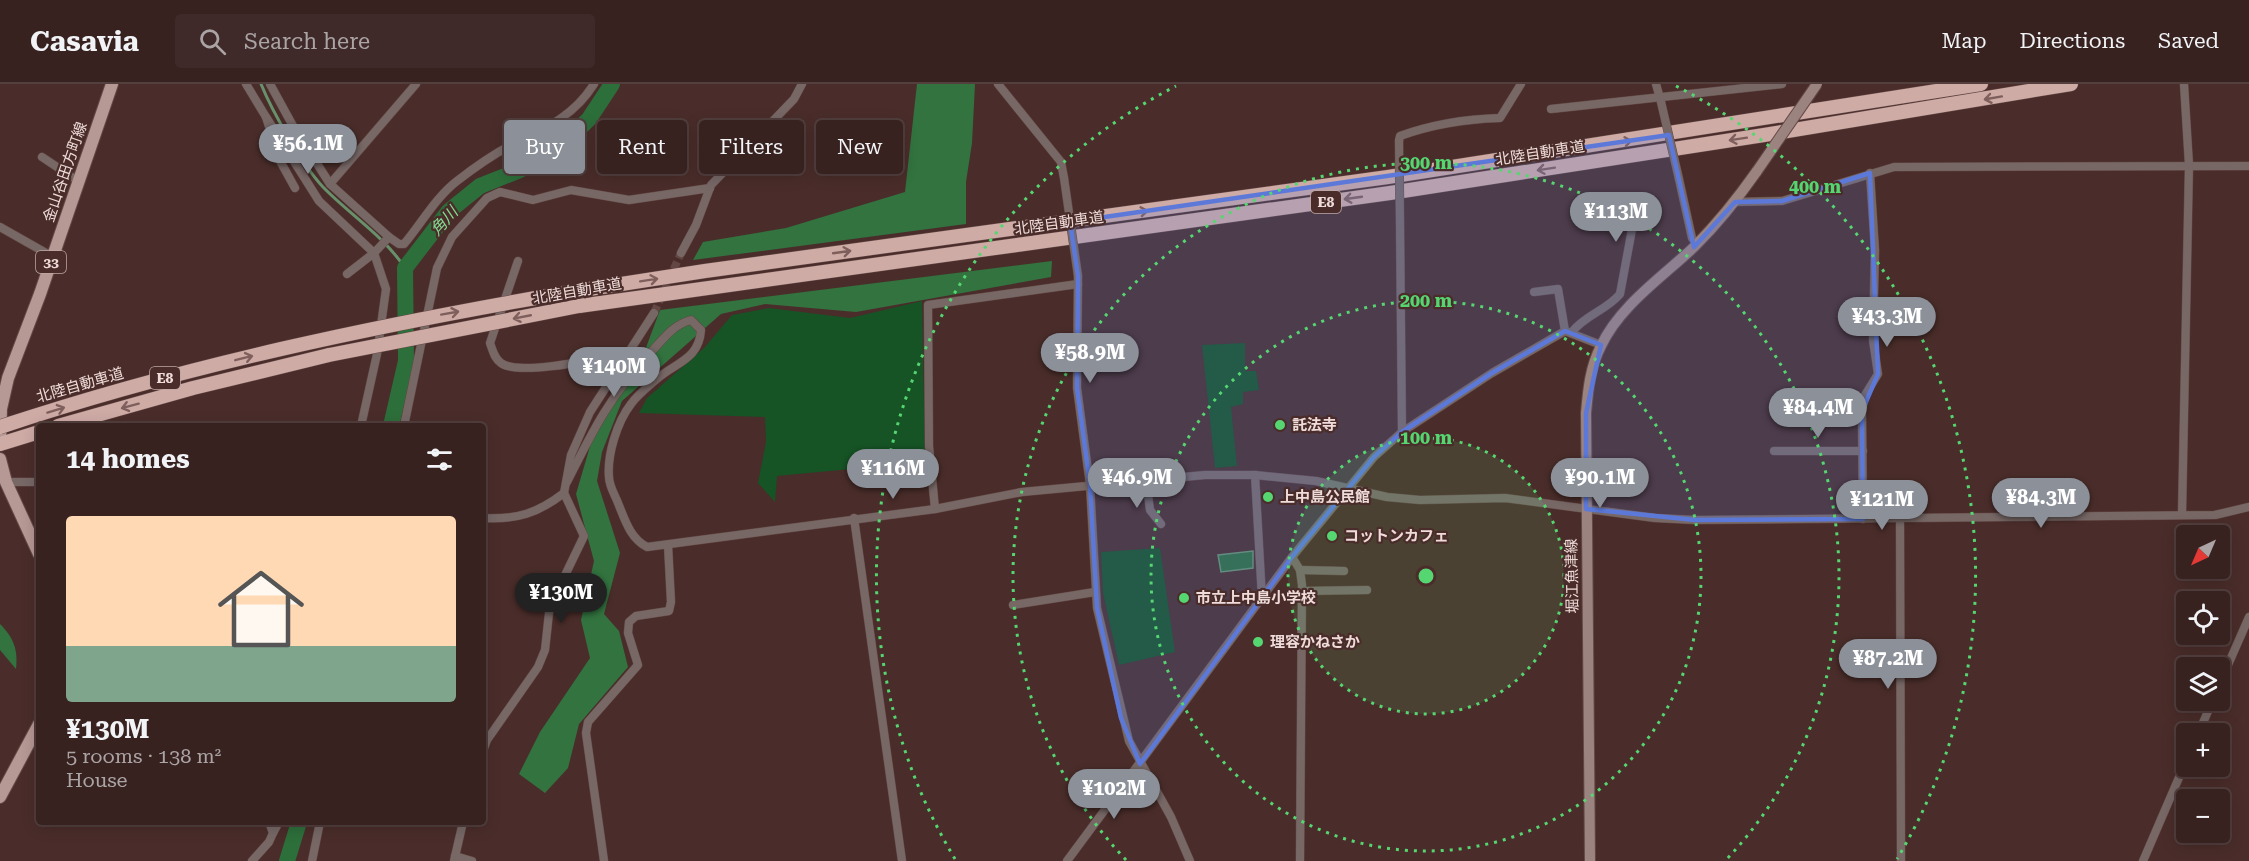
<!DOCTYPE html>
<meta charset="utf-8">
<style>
body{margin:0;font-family:"Roboto Serif","Noto Sans JP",serif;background:#3f2a29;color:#f1f3f6;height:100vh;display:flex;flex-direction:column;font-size:22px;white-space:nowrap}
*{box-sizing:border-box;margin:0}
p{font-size:20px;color:#aba4a5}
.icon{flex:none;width:33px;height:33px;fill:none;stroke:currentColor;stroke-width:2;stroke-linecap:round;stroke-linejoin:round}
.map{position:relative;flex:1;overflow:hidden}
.drawer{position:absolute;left:36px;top:339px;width:450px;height:402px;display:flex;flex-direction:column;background:#382220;border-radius:6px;box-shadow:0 3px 15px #0003,0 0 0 2px #523f3e}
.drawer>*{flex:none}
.top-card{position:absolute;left:504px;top:36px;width:570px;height:54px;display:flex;gap:12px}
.needle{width:39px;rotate:224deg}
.fabs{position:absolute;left:2176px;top:441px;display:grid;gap:12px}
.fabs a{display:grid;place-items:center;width:54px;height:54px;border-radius:6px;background:#382220;box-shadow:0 3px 15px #0003,0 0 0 2px #523f3e;font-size:30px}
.price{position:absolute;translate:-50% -51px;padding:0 14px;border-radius:21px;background:#8c9099;color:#fff;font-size:20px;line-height:39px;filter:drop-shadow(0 2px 3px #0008)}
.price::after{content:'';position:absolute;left:50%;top:36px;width:18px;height:14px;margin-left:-9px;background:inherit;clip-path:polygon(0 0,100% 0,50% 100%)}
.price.on{background:#222;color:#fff}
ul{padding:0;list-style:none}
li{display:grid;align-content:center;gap:12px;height:318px;padding:0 30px}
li+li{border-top:2px solid #523f3e}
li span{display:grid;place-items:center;height:186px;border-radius:6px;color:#555}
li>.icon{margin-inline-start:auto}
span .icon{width:108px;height:108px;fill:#fffc;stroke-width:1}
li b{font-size:26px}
h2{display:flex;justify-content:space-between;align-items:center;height:72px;padding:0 30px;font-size:26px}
.pill{padding:0 21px;border-radius:6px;background:#382220;box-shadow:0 3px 15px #0003,0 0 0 2px #523f3e;font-size:21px;line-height:54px}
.pill.on{background:#8c9099;color:#fff}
header{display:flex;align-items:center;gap:36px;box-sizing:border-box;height:84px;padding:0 30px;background:#382220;border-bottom:2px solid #523f3e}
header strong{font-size:28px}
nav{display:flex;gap:33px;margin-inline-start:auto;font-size:21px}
.search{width:420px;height:54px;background:#3f2a29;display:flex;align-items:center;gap:15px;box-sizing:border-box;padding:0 21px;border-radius:6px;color:#aba4a5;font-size:22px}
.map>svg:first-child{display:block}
.green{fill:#165325}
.forest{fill:#32733f}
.water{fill:#2d6f3b;stroke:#67906b;stroke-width:1.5}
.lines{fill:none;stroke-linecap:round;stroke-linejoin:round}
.stream{stroke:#67906b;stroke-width:3}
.river{stroke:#2d6f3b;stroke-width:16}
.minor-tunnel{stroke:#634744;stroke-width:8;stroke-dasharray:8 4;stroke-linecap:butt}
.minor-casing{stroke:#644946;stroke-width:9}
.secondary-casing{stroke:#644946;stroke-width:12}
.primary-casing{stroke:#644946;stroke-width:14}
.motorway-casing{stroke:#644946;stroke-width:15}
.minor{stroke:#776866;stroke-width:8}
.secondary{stroke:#9b8380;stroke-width:10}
.primary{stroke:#b69894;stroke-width:12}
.motorway{stroke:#cfaba6;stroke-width:14}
.minor-bridge-casing{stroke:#644946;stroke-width:9;stroke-linecap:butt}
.secondary-bridge-casing{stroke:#644946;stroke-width:12;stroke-linecap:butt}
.motorway-bridge-casing{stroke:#644946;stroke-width:15;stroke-linecap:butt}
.minor-bridge{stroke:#776866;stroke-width:8}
.secondary-bridge{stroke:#9b8380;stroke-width:10}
.motorway-bridge{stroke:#cfaba6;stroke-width:14}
.oneway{stroke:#7f5f5c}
.marked{fill:#5c79d9;fill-opacity:0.2;stroke:#5c79d9;stroke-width:4.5;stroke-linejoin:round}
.ring{fill:none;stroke:#55d671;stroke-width:3;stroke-dasharray:3 6}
.poi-dot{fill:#55d671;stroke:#4a2d2a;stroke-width:2}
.labels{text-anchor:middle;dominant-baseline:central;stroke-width:4.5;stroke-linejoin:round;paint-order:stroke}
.shield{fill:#4a2d2a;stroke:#bea8a5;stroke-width:1.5}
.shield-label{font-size:14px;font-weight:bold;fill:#efdcda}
.street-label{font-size:15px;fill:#efdcda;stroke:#4a2d2a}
.poi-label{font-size:15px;font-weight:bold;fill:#efdcda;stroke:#4a2d2a;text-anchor:start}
.water-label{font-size:16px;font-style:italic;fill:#83dc91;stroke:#4a2d2a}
.centre{fill:#55d671;stroke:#4a2d2a;stroke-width:3}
.ring-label{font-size:18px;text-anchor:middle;font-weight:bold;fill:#55d671;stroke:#4a2d2a;stroke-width:4.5;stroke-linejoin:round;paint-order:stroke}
</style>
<header>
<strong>Casavia</strong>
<div class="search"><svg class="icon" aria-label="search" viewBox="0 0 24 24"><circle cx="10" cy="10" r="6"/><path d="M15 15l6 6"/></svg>Search here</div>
<nav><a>Map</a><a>Directions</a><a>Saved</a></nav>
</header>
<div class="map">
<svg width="2249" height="777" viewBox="0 0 2249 777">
<rect width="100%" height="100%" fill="#4a2d2a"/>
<!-- green -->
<g class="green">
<path d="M922,217L925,378L777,392L775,418L758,399L766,358L765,333L639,329L647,314L704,264L732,231L769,224L850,234Z"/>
<path d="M1245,259V287H1256L1259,306L1243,308V320L1231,323L1237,382L1215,384L1202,261Z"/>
<path d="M1160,464L1175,568L1119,581L1103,509L1101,468Z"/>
</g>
<!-- forest -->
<g class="forest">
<path d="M917,0H975L972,59L966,98V140L693,176L703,158L786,144L905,108Z"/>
<path d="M1052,177L1051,193L856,228L765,220L721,230L622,317L602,368L597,397L620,469L604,530L619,547L628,583L579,640L568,684L545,709L519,690L540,648L590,574L581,536L594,477L576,410L591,359L644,269L660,226Z"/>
<path d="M0,540C14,554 18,566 16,585L0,566Z"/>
</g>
<!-- water -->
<path class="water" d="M1253,467V484L1221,488L1218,471Z"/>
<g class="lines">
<!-- stream -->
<path class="stream" d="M261,0C272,27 303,82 323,103C349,130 384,152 405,184"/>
<!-- river -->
<g class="river">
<path d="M391,342L406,277L405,184L449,127L480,102L520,86L565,58L589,35L612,0"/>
<path d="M287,777L299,738"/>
</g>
<!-- minor-tunnel -->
<path class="minor-tunnel" d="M654,229L681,169"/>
<defs>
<g id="minor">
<path d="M246,0L266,33"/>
<path d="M270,0L293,42L330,100L389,153"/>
<path d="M998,0L1061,78L1064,94"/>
<path d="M1656,0L1661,18"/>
<path d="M1551,25L1782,0"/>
<path d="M1399,57L1400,52C1433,40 1465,35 1500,34L1521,0"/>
<path d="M42,73L78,97"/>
<path d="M1679,95L1692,154L1697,160"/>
<path d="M330,100L416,0"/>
<path d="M295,104L279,75L266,33L319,117L374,169L389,153L399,160H404C421,140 436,113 457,97C475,83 495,69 515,59C546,44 574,32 594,0"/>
<path d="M1735,118L1782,117L1894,83L2249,82"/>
<path d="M1400,139L1402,348"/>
<path d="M0,143L53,173"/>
<path d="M681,169L696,141L711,101L794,15L802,0"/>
<path d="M518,177L490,259C493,267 494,274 501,279C519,293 605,273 629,269"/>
<path d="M347,190L374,169L386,205L377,270L361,342"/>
<path d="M1078,192L1077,304L1090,401L1097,524L1129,657L1171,733L1190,777"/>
<path d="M1534,208L1558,205L1565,247"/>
<path d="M1572,248C1585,231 1607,226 1620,210L1638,113"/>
<path d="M404,342L437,184L452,153L487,114L500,108L533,116L571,106L629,116L710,104"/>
<path d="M1774,367H1863"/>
<path d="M1255,391L1262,514"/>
<path d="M1146,396L1150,426L1161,440"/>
<path d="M5,398H39"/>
<path d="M567,398C593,346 611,310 652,267C665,253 673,241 691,236L701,246C699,275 677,278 658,294C649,302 638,310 631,320C617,338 607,371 609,393C609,402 615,411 618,419C625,436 630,454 647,463L935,425L1022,408L1205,391H1255L1316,397L1387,413L1420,416L1505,414L1655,434L1695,436L2215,431L2249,423"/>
<path d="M935,425L929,362L928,221L1078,200"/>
<path d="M2182,430L2189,81L2184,0"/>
<path d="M483,434C517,436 538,429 564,409L571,371L590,328L654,229"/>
<path d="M854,434L902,777"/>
<path d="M1900,434L1901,777"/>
<path d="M1863,435L1862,327L1865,311L1878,290L1873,256L1875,166L1870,89"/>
<path d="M1292,473L1300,486L1302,501L1300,777"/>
<path d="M1300,486L1344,487"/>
<path d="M1301,507L1367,506"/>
<path d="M1013,521L1095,508"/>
<path d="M2220,599L2249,533"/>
<path d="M2198,650L2213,616"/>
<path d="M483,667L487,656L538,583L545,566L549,529L555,512L584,452L564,409"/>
<path d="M269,738L273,749L279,738"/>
<path d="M455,772L472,777"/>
<path d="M252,777L269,758L273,749"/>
<path d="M312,777L320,738"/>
<path d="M454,777L463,738"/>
<path d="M604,777L586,649L588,638L638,581L628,549L629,538L636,532L669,527L671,518L668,461"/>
<path d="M1067,777L1292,473L1374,373L1402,348L1492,289L1565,247L1601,261"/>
<path d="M2143,777L2187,675"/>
</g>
<path id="secondary" d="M1590,777L1586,329C1588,306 1590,283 1601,262C1620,221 1664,192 1695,162C1718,139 1738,114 1757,87"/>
<g id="primary">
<path d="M0,358L1,325L8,294L40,210L112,0"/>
<path d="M0,375L6,398L39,470"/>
<path d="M0,713L39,640"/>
</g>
<g id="motorway">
<path d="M570,208L705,187L1388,93L1981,0"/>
<path d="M579,222L1390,109L1764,51L2071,0"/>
<path d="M58,342L193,304L329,271"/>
<path d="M0,360L39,348"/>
</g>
</defs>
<!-- minor casing -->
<use href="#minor" class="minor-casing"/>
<!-- secondary casing -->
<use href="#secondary" class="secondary-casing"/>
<!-- primary casing -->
<use href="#primary" class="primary-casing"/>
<!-- motorway casing -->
<use href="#motorway" class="motorway-casing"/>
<!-- minor -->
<use href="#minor" class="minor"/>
<!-- secondary -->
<use href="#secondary" class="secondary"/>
<!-- primary -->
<use href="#primary" class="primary"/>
<!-- motorway -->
<use href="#motorway" class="motorway"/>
<defs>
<g id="minor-bridge">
<path d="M1661,18L1679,95"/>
<path d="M1399,57L1400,139"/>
<path d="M1064,94L1078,192"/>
</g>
<path id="secondary-bridge" d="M1757,87L1817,0"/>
<g id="motorway-bridge">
<path d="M329,271L579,222"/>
<path d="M0,343C186,281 378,241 570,208"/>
</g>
</defs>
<!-- minor-bridge casing -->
<use href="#minor-bridge" class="minor-bridge-casing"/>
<!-- secondary-bridge casing -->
<use href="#secondary-bridge" class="secondary-bridge-casing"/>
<!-- motorway-bridge casing -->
<use href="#motorway-bridge" class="motorway-bridge-casing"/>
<!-- minor-bridge -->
<use href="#minor-bridge" class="minor-bridge"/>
<!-- secondary-bridge -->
<use href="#secondary-bridge" class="secondary-bridge"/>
<!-- motorway-bridge -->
<use href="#motorway-bridge" class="motorway-bridge"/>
</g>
<!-- one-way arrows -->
<defs><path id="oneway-shaft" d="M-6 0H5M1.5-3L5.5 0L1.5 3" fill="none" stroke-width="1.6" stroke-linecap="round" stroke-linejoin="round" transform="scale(1.5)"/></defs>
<g class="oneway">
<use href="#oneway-shaft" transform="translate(1993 14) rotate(170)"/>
<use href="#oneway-shaft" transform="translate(1738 55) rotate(171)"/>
<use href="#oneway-shaft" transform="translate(1623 58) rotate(-9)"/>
<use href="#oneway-shaft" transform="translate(1546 85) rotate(171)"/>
<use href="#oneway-shaft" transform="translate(1353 114) rotate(172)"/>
<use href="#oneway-shaft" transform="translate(1139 128) rotate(-8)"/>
<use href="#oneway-shaft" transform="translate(842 168) rotate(-8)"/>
<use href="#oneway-shaft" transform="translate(649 196) rotate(-9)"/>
<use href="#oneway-shaft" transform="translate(450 229) rotate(-10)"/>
<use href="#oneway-shaft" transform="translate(522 233) rotate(169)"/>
<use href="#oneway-shaft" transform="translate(244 274) rotate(-14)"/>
<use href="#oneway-shaft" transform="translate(130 322) rotate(165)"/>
<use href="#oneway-shaft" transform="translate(56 326) rotate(-17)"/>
</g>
<!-- marked area -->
<path class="marked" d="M1669,51L1694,163L1735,118L1782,117L1870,89L1878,290L1862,327L1863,435L1695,436L1586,425V329L1601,261L1565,247L1492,289L1402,348L1374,373L1292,473L1140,680L1121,634L1097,524L1090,401L1077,304L1078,192L1070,138Z"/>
<!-- distance rings -->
<circle cx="1426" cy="492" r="138" fill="#55d671" fill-opacity=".12"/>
<g class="ring">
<circle cx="1426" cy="492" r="138"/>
<circle cx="1426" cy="492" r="275"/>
<path d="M1126 776A413 413 0 1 1 1726 776"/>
<path d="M955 775A550 550 0 0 1 1176 2M1676 2A550 550 0 0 1 1897 775"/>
</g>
<!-- markers -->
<g class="poi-dot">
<circle cx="1280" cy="341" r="6"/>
<circle cx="1268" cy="413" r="6"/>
<circle cx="1332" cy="452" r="6"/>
<circle cx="1184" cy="514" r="6"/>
<circle cx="1258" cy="558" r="6"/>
</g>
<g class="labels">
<!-- shield labels -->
<g class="shield">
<rect x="1311" y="107" width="30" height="22" rx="4.5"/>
<rect x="36" y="167" width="30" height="22" rx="4.5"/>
<rect x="150" y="283" width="30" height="22" rx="4.5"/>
</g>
<g class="shield-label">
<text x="1326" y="118">E8</text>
<text x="51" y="178">33</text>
<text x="165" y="294">E8</text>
</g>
<!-- street labels -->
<g class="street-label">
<text transform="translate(1540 69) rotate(-9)">北陸自動車道</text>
<text transform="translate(65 88) rotate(-71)">金山谷田方町線</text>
<text transform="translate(1059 139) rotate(-8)">北陸自動車道</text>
<text transform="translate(577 207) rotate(-10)">北陸自動車道</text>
<text transform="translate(80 301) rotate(-16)">北陸自動車道</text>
<text transform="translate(1572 492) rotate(-91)">堀江魚津線</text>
</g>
<!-- poi labels -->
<g class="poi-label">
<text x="1292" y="341">託法寺</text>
<text x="1280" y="413">上中島公民館</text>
<text x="1344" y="452">コットンカフェ</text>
<text x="1196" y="514">市立上中島小学校</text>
<text x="1270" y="558">理容かねさか</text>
</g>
<!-- water labels -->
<g class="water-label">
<text transform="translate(444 137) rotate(-48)">角川</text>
</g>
</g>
<circle cx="1426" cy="492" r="9" class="centre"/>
<g class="ring-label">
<text x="1426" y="85">300 m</text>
<text x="1815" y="109">400 m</text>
<text x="1426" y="223">200 m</text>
<text x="1426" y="360">100 m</text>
</g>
</svg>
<div class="fabs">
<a><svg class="needle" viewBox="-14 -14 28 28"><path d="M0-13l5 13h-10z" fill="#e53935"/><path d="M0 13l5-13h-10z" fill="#aba4a5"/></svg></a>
<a><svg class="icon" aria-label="locate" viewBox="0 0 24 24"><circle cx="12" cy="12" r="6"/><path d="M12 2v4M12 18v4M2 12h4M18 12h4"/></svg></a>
<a><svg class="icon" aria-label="layers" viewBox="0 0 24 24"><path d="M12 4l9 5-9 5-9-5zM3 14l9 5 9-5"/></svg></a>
<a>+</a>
<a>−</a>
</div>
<b class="price" style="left:308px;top:91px">¥56.1M</b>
<b class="price" style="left:1616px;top:159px">¥113M</b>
<b class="price" style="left:1887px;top:264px">¥43.3M</b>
<b class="price" style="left:1090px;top:300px">¥58.9M</b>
<b class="price" style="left:614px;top:314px">¥140M</b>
<b class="price" style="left:1818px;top:355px">¥84.4M</b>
<b class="price" style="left:893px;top:416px">¥116M</b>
<b class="price" style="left:1137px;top:425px">¥46.9M</b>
<b class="price" style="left:1600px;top:425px">¥90.1M</b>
<b class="price" style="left:2041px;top:445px">¥84.3M</b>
<b class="price" style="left:1882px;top:447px">¥121M</b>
<b class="price on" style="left:561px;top:540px">¥130M</b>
<b class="price" style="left:1888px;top:606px">¥87.2M</b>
<b class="price" style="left:1114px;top:736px">¥102M</b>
<div class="top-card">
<a class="pill on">Buy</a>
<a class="pill">Rent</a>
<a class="pill">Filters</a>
<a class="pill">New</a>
</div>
<section class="drawer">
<h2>14 homes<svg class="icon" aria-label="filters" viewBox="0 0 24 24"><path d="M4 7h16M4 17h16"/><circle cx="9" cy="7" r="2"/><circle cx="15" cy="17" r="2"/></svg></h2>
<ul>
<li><span style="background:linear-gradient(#ffd9b3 70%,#7fa58c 0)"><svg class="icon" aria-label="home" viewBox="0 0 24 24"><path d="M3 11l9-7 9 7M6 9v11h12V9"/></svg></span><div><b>¥130M</b><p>5 rooms · 138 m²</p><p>House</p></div></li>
</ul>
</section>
</div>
